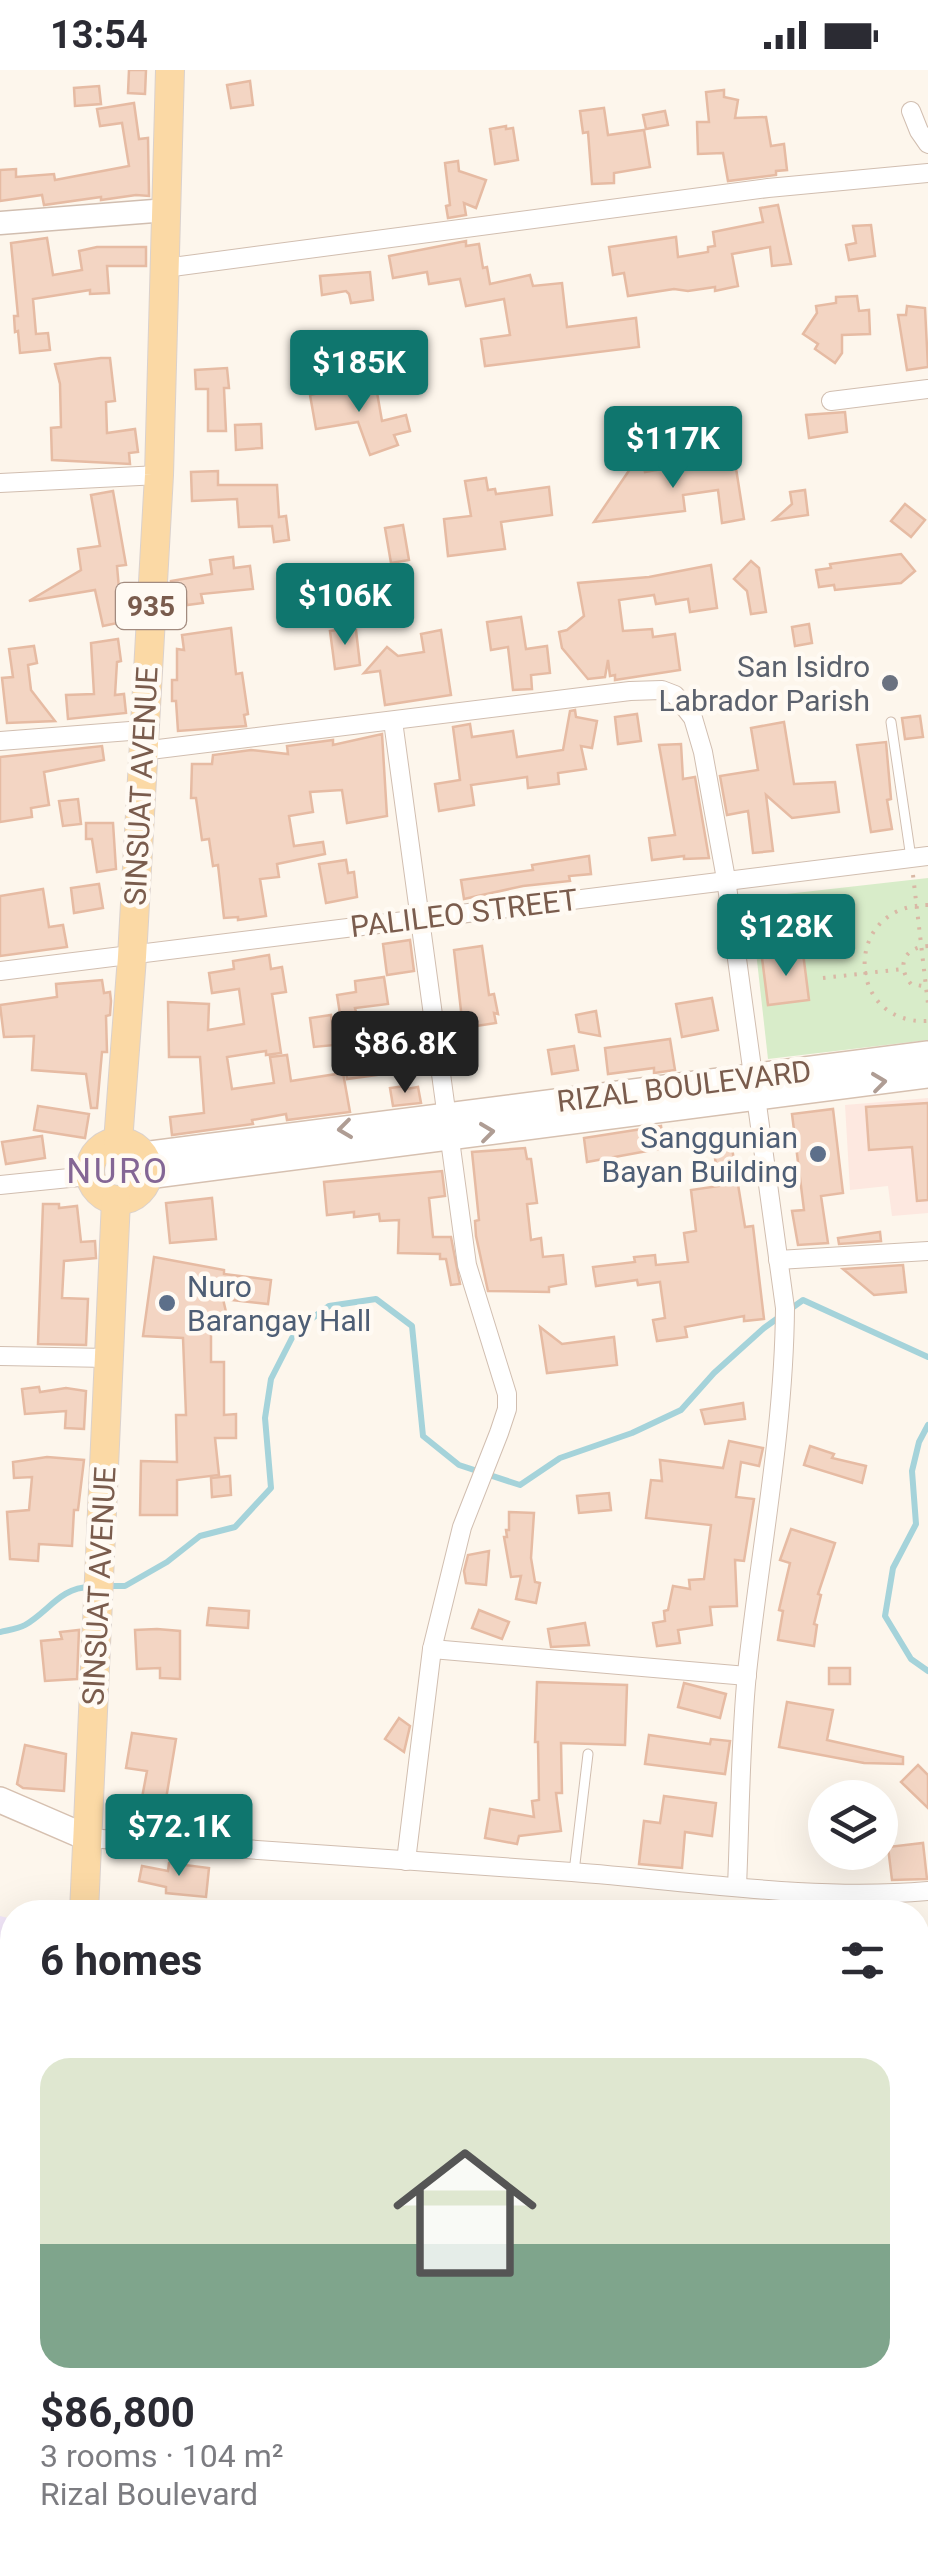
<!DOCTYPE html>
<meta charset="utf-8">
<style>
body{margin:0;font-family:Roboto,sans-serif;background:#f7f7f7;color:#2b2b33;height:100vh;display:flex;flex-direction:column;font-size:38px;white-space:nowrap}
*{box-sizing:border-box;margin:0}
p{font-size:32px;color:#7c7c81}
.icon{flex:none;width:55px;height:55px;fill:none;stroke:currentColor;stroke-width:2;stroke-linecap:round;stroke-linejoin:round}
.map{position:relative;flex:1;overflow:hidden}
.drawer{position:absolute;left:0px;top:1830px;width:930px;height:672px;display:flex;flex-direction:column;background:#fff;border-radius:40px 40px 0 0;box-shadow:0 10px 40px #0002}
.drawer>*{flex:none}
.fabs{position:absolute;left:808px;top:1710px;display:grid;gap:20px}
.fabs a{display:grid;place-items:center;width:90px;height:90px;border-radius:50%;background:#fff;box-shadow:0 10px 40px #0002;font-size:50px}
.price{position:absolute;translate:-50% -85px;padding:0 22px;border-radius:10px;background:#0f766e;color:#fff;font-size:32px;line-height:65px;filter:drop-shadow(0 2px 5px #0008)}
.price::after{content:'';position:absolute;left:50%;top:60px;width:30px;height:22px;margin-left:-15px;background:inherit;clip-path:polygon(0 0,100% 0,50% 100%)}
.price.active{background:#222;color:#fff}
ul{padding:0;list-style:none}
li{display:grid;align-content:center;gap:20px;height:530px;padding:0 40px}
li span{display:grid;place-items:center;height:310px;border-radius:30px;color:#555}
li>.icon{margin-inline-start:auto}
span .icon{width:180px;height:180px;fill:#fffc;stroke-width:1}
li b{font-size:42px}
h2{display:flex;justify-content:space-between;align-items:center;height:120px;padding:0 40px;font-size:42px}
.status{display:flex;justify-content:space-between;align-items:center;height:70px;padding:0 50px;background:#fff;direction:ltr}
.status svg{height:28px;fill:currentColor}
.map>svg:first-child{display:block}
.commercial{fill:#fde8e0}
.education{fill:#f3e8fa}
.green{fill:#d8ecc9}
.lines{fill:none;stroke-linecap:round;stroke-linejoin:round}
.stream{stroke:#a5d3da;stroke-width:6}
.building{fill:#f3d5c3;stroke:#e6bba3;stroke-width:2.5}
.service-casing{stroke:#d1beb0;stroke-width:11}
.minor-casing{stroke:#d1beb0;stroke-width:20}
.tertiary-casing{stroke:#d1beb0;stroke-width:25}
.secondary-casing{stroke:#d6c0b0;stroke-width:28}
.primary-casing{stroke:#dad1cd;stroke-width:30}
.path{stroke:#d9b8a5;stroke-width:4;stroke-dasharray:2.5 8;stroke-linecap:butt}
.service{stroke:#fff;stroke-width:9}
.minor{stroke:#fff;stroke-width:18}
.tertiary{stroke:#fff;stroke-width:22}
.secondary{stroke:#fff;stroke-width:25}
.primary{stroke:#fbd9a5;stroke-width:28}
.oneway{stroke:#af9d94}
.worship-dot{fill:#6b7280;stroke:#fffaf3;stroke-width:4}
.service-dot{fill:#5c6f8a;stroke:#fffaf3;stroke-width:4}
.labels{text-anchor:middle;dominant-baseline:central;stroke-width:9;stroke-linejoin:round;paint-order:stroke}
.shield{fill:#fffaf3;stroke:#a28b7f;stroke-width:2.5}
.shield-label{font-size:28px;font-weight:bold;fill:#7a5c4d}
.worship-label{font-size:30px;fill:#5b616d;stroke:#fffaf3;text-anchor:end}
.street-label{font-size:30px;fill:#7a5c4d;stroke:#fffaf3}
.service-label{font-size:30px;fill:#4e5e75;stroke:#fffaf3;text-anchor:end}
.quarter-label{font-size:35px;letter-spacing:2.5px;fill:#846695;stroke:#fffaf3}
</style>
<div class="status"><b>13:54</b><svg viewBox="0 0 49 12"><path d="M0 12V9h3v3zM5 12V6h3v6zM10 12V3h3v9zM15 12V0h3v12zM26 1h20v11H26zM47 4h2v5h-2z"/></svg></div>
<div class="map">
<svg width="928" height="2501" viewBox="0 0 928 2501">
<rect width="100%" height="100%" fill="#fdf6ec"/>
<!-- commercial -->
<path class="commercial" d="M928,1028V1143L892,1146L888,1116L850,1120L845,1035Z"/>
<!-- education -->
<path class="education" d="M0,1846L12,1849V2182L0,2244Z"/>
<!-- green -->
<path class="green" d="M928,808V970L768,989L750,828Z"/>
<g class="lines">
<!-- stream -->
<g class="stream">
<path d="M928,1355L919,1372L912,1401L916,1454L893,1498L885,1546L911,1589L928,1601"/>
<path d="M108,1516H125L167,1492L200,1466L235,1457L271,1418L265,1348L271,1309L296,1260L329,1236L376,1229L412,1256L423,1366L459,1395L520,1415L560,1388L632,1363L681,1340L714,1303L764,1258L803,1230L928,1287"/>
<path d="M0,1562C8,1560 18,1559 25,1555C48,1542 61,1517 90,1517"/>
</g>
</g>
<!-- building -->
<g class="building">
<path d="M129,0H146L145,24L128,23Z"/>
<path d="M250,11L253,35L231,38L227,15Z"/>
<path d="M99,16L101,34L75,36L74,18Z"/>
<path d="M724,20V27L738,30L735,48L766,47L771,76L784,74L787,100L776,101V105L728,111L723,83L698,84L697,52H709L706,22Z"/>
<path d="M134,33L139,69L148,68L149,126L136,125L101,130V127L44,135L42,125L0,131V100L16,99V107L54,104L55,110L129,96L122,53L100,56L97,39Z"/>
<path d="M604,38L608,65L644,60L650,97L614,103V113L592,114L588,62L583,63L580,41Z"/>
<path d="M665,41L668,55L646,59L643,45Z"/>
<path d="M506,56V59L513,58L518,90L495,94L490,59Z"/>
<path d="M458,91L459,101L486,110L476,138L464,133L466,145L448,148L446,136L450,135L445,93Z"/>
<path d="M778,135L791,194L772,196L770,177L732,184L738,216L715,221V217L688,221L674,219L628,226L624,203L613,205L609,177L676,167L678,187L708,182V177L715,176L713,162L763,152L760,138Z"/>
<path d="M871,155L875,186L849,190L846,175L856,173L853,156Z"/>
<path d="M47,168L53,205L82,200L79,181L97,177H146V196H107L109,223L90,224V220L33,229L36,264L48,263L50,280L20,283L18,261L15,262L14,246H18L11,173Z"/>
<path d="M466,171V176L479,174L483,198L487,197L490,214L530,205L533,216L562,213L567,257L636,248L639,277L485,296L481,269L510,265L504,229L466,236L460,209L429,214L427,202L393,208L389,186Z"/>
<path d="M370,202L373,230L351,233L349,224L346,221L322,225L320,206Z"/>
<path d="M857,226L859,241L869,240L870,264L842,265V283L835,293L815,279L818,274L803,264L817,243L816,236L836,233V227Z"/>
<path d="M907,236L925,238L928,297L907,300L898,245H906Z"/>
<path d="M422,272L425,289L400,293L397,276Z"/>
<path d="M101,288H110L115,331L106,332L107,363L135,359L138,382L129,383L130,394L52,390L51,358L61,357L60,314L55,294Z"/>
<path d="M227,298L229,318H224L226,361H208V319H196L195,300Z"/>
<path d="M375,311L382,351L406,345L410,361L394,365L398,375L370,385L358,352L316,359L310,325Z"/>
<path d="M845,342L847,362L809,368L806,345Z"/>
<path d="M261,354L262,378L236,380L235,355Z"/>
<path d="M641,383L645,402L679,396L680,399L735,392L744,449L722,453L718,420L683,425L685,441L594,452Z"/>
<path d="M218,401V415H277L279,447L286,446L289,470L274,472L272,456L239,457L237,429L192,431L191,402Z"/>
<path d="M486,408L488,420L495,419L496,424L549,417L552,445L501,452L505,479L448,486L444,449L471,446L465,411Z"/>
<path d="M805,420L808,445L774,450L792,434L790,422Z"/>
<path d="M113,421L126,495L117,496L122,552L103,556L95,520L29,531L81,500L78,479L100,476L91,425Z"/>
<path d="M905,434L925,450L911,467L891,451Z"/>
<path d="M403,455L409,490L391,493L385,458Z"/>
<path d="M901,484L915,501L901,513L835,520L834,515L819,517L816,500L831,498L830,494Z"/>
<path d="M233,487L234,498L250,496L253,519L201,524L203,533L187,535L186,528L173,530L171,511L212,504L210,490Z"/>
<path d="M751,491L759,498L766,542L751,544L747,521L734,509Z"/>
<path d="M711,495L717,538L690,542L688,529L656,534L654,525L619,530L623,561L652,559L653,567L675,564L680,600L615,610V605L610,606L608,590L605,607L588,609L562,578L559,562L567,560L584,546L578,513L649,507Z"/>
<path d="M521,547L526,579L547,576L550,603L531,605L532,619L513,620L508,577L491,580L487,552Z"/>
<path d="M809,554L812,573L795,576L792,557Z"/>
<path d="M231,558L236,604L242,603L248,644L244,645L246,656L178,661L176,631H172V610H177V579L184,580L182,565Z"/>
<path d="M344,559L356,560L360,595L335,599L330,561Z"/>
<path d="M441,560L451,625L385,635L380,601L364,603L387,577L398,586L424,582L421,564Z"/>
<path d="M118,569L121,591L117,592L115,625L124,624L126,643L68,649L66,625L94,624L91,573Z"/>
<path d="M34,576L37,593L28,595L31,620L55,651L7,653L2,608L13,607L9,579Z"/>
<path d="M575,640L576,647L597,651L592,678L581,676L586,699L558,703L559,714L528,718L527,707L471,715L474,735L439,741L435,714L460,710L453,657L470,654L472,667L513,661L517,687L563,680L570,641Z"/>
<path d="M637,644L641,671L618,674L615,647Z"/>
<path d="M920,646L923,667L905,669L902,648Z"/>
<path d="M784,652L794,714L835,712L839,742L792,748L766,725L773,781L753,783L748,741L727,745L720,706L758,700L751,658Z"/>
<path d="M382,664L387,746L347,753L342,720L310,722L313,742L289,746L294,776L323,772L325,784L277,794L279,807L260,809L266,846L238,850V847L224,848L218,795L213,796L209,769L202,770L196,728H191L192,694H212L213,685L251,680L288,684L287,676L333,670V675Z"/>
<path d="M886,672L891,729L887,730L892,759L871,762L857,675Z"/>
<path d="M681,674L683,709L695,707L709,788L684,789V786L652,790L649,768L675,765L659,675Z"/>
<path d="M102,676L104,690L44,702L49,735L31,738L32,747L0,752V687Z"/>
<path d="M78,729L81,754L63,756L59,731Z"/>
<path d="M86,753H113L116,799L97,802L92,769H86Z"/>
<path d="M589,786L591,804L569,806L570,811L523,816L464,829L461,810L533,800L532,795Z"/>
<path d="M346,790L348,803L354,802L357,827L326,833L319,794Z"/>
<path d="M99,814L103,838L74,843L71,818Z"/>
<path d="M43,819L49,857L63,855L67,877L0,886V826Z"/>
<path d="M410,870L414,901L387,905L383,874Z"/>
<path d="M482,876L489,925L494,924L498,944L494,943L496,953L463,958L454,880Z"/>
<path d="M803,883L809,930L768,935L762,888Z"/>
<path d="M269,885L271,899L282,897L286,922L272,924L281,983L266,985V981L227,987L232,1019L274,1013L270,987L287,985L291,1011L343,1003L350,1042L287,1050L286,1044L252,1050L253,1054L172,1065L170,1047L204,1043L200,987H169L168,932L209,934L208,960L244,954L239,919L212,923L209,903L234,899L233,891Z"/>
<path d="M384,907L388,934L355,938L356,942L340,944L337,925L356,922L355,911Z"/>
<path d="M102,910L104,923L110,922L111,931L110,945L106,946L107,982H102L97,1038H91L86,1004L32,1000L34,966L4,967L0,935L57,927L56,914Z"/>
<path d="M712,928L718,960L682,967L676,934Z"/>
<path d="M596,941L600,966L579,962L576,945Z"/>
<path d="M418,944L421,964L403,967L400,946Z"/>
<path d="M331,945L335,975L314,977L310,948Z"/>
<path d="M670,969L675,1000L654,1003V998L608,1004L605,978Z"/>
<path d="M395,975L399,1002L347,1009L343,982Z"/>
<path d="M574,976L578,1000L552,1004L548,980Z"/>
<path d="M406,1016V1019L418,1017L421,1033L393,1036L390,1018Z"/>
<path d="M928,1033V1130L917,1131L912,1077L869,1080L866,1037Z"/>
<path d="M38,1036L89,1044L85,1068L34,1060Z"/>
<path d="M833,1039L843,1123L821,1126L828,1173L798,1175L792,1141L804,1140L792,1044Z"/>
<path d="M661,1056L664,1078L587,1092L584,1068Z"/>
<path d="M42,1066L45,1088L6,1094L2,1072Z"/>
<path d="M525,1078L527,1089H531L537,1133L527,1134L531,1170L541,1168L543,1187L563,1185L566,1214L549,1217V1222L488,1221L476,1166L475,1151L479,1150L472,1082Z"/>
<path d="M732,1078L745,1157L753,1156L764,1249L744,1251V1246L685,1257L687,1267L657,1271L653,1250L665,1248L660,1212L638,1215L637,1210L596,1216L593,1197L635,1192L634,1187L655,1185L656,1195L688,1192L684,1163L696,1161L691,1120L719,1116L714,1081Z"/>
<path d="M442,1101L445,1126L429,1128L433,1167H451L460,1214L451,1215L446,1189H440V1184L398,1183L399,1150L380,1151L379,1144L354,1147V1142L327,1145L324,1112Z"/>
<path d="M212,1128L216,1169L170,1173L166,1133Z"/>
<path d="M43,1134H59V1138L77,1136L81,1172L95,1171L96,1188L64,1191L62,1228L88,1229L86,1275L38,1274Z"/>
<path d="M880,1162L881,1171L839,1174L838,1168Z"/>
<path d="M154,1187L224,1200V1204L271,1210L268,1234L223,1229L230,1259L211,1264V1292H224V1345L236,1344V1368H215L219,1405L177,1410V1445H140L141,1391L177,1392L176,1345H186L183,1268L143,1266Z"/>
<path d="M903,1195L906,1222L874,1225L843,1199Z"/>
<path d="M540,1257L562,1274L614,1267L617,1295L547,1303Z"/>
<path d="M39,1317L40,1322L66,1318L86,1321L84,1359L65,1358L66,1341L25,1344L22,1319Z"/>
<path d="M743,1333L745,1349L705,1354L701,1340Z"/>
<path d="M729,1371L763,1378L759,1396L741,1392L736,1427L754,1429L744,1491L735,1490L737,1536L710,1537L712,1555L678,1560L680,1573L657,1576L653,1553L665,1551L664,1541L668,1540L673,1516L690,1519L689,1510L704,1509L711,1455L646,1448L651,1410L662,1411L660,1390L723,1398Z"/>
<path d="M810,1376L834,1384L832,1388L866,1396L862,1413L804,1395Z"/>
<path d="M47,1387L84,1390L78,1440H74L72,1476L39,1474L38,1491L10,1489L7,1442L29,1440L32,1407L14,1408L13,1392Z"/>
<path d="M230,1406L231,1425L212,1427L211,1408Z"/>
<path d="M609,1423L611,1440L579,1443L577,1426Z"/>
<path d="M509,1442L534,1443L531,1488L535,1512L540,1513L536,1533L516,1529L521,1506L511,1507L504,1467H507L506,1460H509Z"/>
<path d="M791,1459L835,1473L818,1524L821,1525L814,1554L817,1555L814,1576L778,1570L783,1541L779,1540L790,1493L780,1490Z"/>
<path d="M489,1481L486,1515L466,1513L464,1501L468,1485Z"/>
<path d="M209,1538L249,1541L248,1558L207,1555Z"/>
<path d="M479,1540L509,1552L502,1569L472,1558Z"/>
<path d="M585,1553L589,1575L551,1577L548,1559Z"/>
<path d="M157,1559L180,1561V1609L160,1608V1598L137,1599L135,1560Z"/>
<path d="M79,1560L77,1609L45,1611L41,1571L62,1569L60,1562Z"/>
<rect x="829" y="1598" width="21" height="16"/>
<path d="M537,1612L627,1615L625,1675L561,1673L562,1723H556L561,1761L519,1766L517,1774L485,1768L490,1739L534,1747L532,1731L539,1730L538,1672H535Z"/>
<path d="M684,1613L726,1624L720,1648L678,1637Z"/>
<path d="M787,1632L833,1640L827,1670L903,1687V1694L864,1693L779,1677Z"/>
<path d="M399,1648L410,1656L404,1682L385,1669Z"/>
<path d="M132,1663L176,1669L162,1753L138,1749L147,1701L126,1698Z"/>
<path d="M649,1665L710,1674L711,1669L730,1671L725,1704L645,1694Z"/>
<path d="M25,1675L66,1684L64,1721L23,1718L17,1714Z"/>
<path d="M918,1695L928,1705V1738L901,1712Z"/>
<path d="M664,1726L716,1733L712,1766L685,1762L682,1798L639,1794L644,1751L660,1753Z"/>
<path d="M923,1773L927,1809L892,1810L888,1777Z"/>
<path d="M169,1793L209,1798L206,1827L166,1823V1817L139,1811L142,1796L168,1801Z"/>
</g>
<g class="lines">
<defs>
<g id="service">
<path d="M891,652L911,788"/>
<path d="M574,1802L588,1684"/>
</g>
<g id="minor">
<path d="M911,41L919,61L928,74"/>
<path d="M165,198L768,118L928,103"/>
<path d="M831,331L928,319"/>
<path d="M0,413L159,405"/>
<path d="M393,651L467,1195L507,1324V1339L499,1363L462,1457L432,1579L406,1791"/>
<path d="M0,671L143,660"/>
<path d="M142,681L630,621L662,620L675,625L693,648L703,682L726,809L785,1238C784,1361 760,1481 747,1603C740,1674 740,1746 737,1817"/>
<path d="M0,901L928,786"/>
<path d="M0,1115L89,1106"/>
<path d="M778,1190L928,1181"/>
<path d="M0,1286L109,1288"/>
<path d="M432,1579L747,1606"/>
<path d="M88,1768C249,1780 411,1790 572,1802C690,1811 810,1831 928,1821"/>
<path d="M918,2271L928,2270"/>
<path d="M0,2284L12,2268"/>
</g>
<path id="tertiary" d="M0,153L167,140"/>
<g id="secondary">
<path d="M143,1085L928,984"/>
<path d="M147,1106L928,1005"/>
<path d="M0,1730L88,1768"/>
</g>
<g id="primary">
<circle cx="119" cy="1101" r="29"/>
<path d="M118,1072L132,887L159,405L170,0"/>
<path d="M84,1842L116,1130"/>
<path d="M142,2490L146,2501"/>
</g>
</defs>
<!-- service casing -->
<use href="#service" class="service-casing"/>
<!-- minor casing -->
<use href="#minor" class="minor-casing"/>
<!-- tertiary casing -->
<use href="#tertiary" class="tertiary-casing"/>
<!-- secondary casing -->
<use href="#secondary" class="secondary-casing"/>
<!-- primary casing -->
<use href="#primary" class="primary-casing"/>
<!-- path -->
<g class="path">
<path d="M913,805L928,934"/>
<path d="M928,835C842,835 845,955 928,951"/>
<path d="M928,876C904,877 896,896 911,914L928,917"/>
<path d="M823,908L903,899"/>
</g>
<!-- service -->
<use href="#service" class="service"/>
<!-- minor -->
<use href="#minor" class="minor"/>
<!-- tertiary -->
<use href="#tertiary" class="tertiary"/>
<!-- secondary -->
<use href="#secondary" class="secondary"/>
<!-- primary -->
<use href="#primary" class="primary"/>
</g>
<!-- one-way arrows -->
<defs><path id="oneway-chevron" d="M-2-3.5L2.5 0L-2 3.5" fill="none" stroke-width="1.6" stroke-linecap="round" stroke-linejoin="round" transform="scale(2.5)"/></defs>
<g class="oneway">
<use href="#oneway-chevron" transform="translate(879 1012) rotate(-7)"/>
<use href="#oneway-chevron" transform="translate(345 1059) rotate(173)"/>
<use href="#oneway-chevron" transform="translate(487 1062) rotate(-7)"/>
</g>
<!-- markers -->
<circle class="worship-dot" cx="890" cy="613" r="10"/>
<g class="service-dot">
<circle cx="818" cy="1084" r="10"/>
<circle cx="167" cy="1233" r="10"/>
</g>
<g class="labels">
<!-- shield labels -->
<rect class="shield" x="116" y="513" width="70" height="46" rx="8"/>
<g class="shield-label">
<text x="151" y="536">935</text>
</g>
<!-- worship labels -->
<g class="worship-label">
<text x="870" y="596">San Isidro<tspan x="870" dy="34">Labrador Parish</tspan></text>
</g>
<!-- street labels -->
<g class="street-label">
<text transform="translate(141 716) rotate(-87)">SINSUAT AVENUE</text>
<text transform="translate(464 843) rotate(-7)">PALILEO STREET</text>
<text transform="translate(684 1016) rotate(-7)">RIZAL BOULEVARD</text>
<text transform="translate(99 1516) rotate(-87)">SINSUAT AVENUE</text>
</g>
<!-- service labels -->
<g class="service-label">
<text x="798" y="1067">Sanggunian<tspan x="798" dy="34">Bayan Building</tspan></text>
<text x="187" y="1216" text-anchor="start">Nuro<tspan x="187" dy="34">Barangay Hall</tspan></text>
</g>
<!-- quarter labels -->
<g class="quarter-label">
<text x="118" y="1101">NURO</text>
</g>
</g>
</svg>
<div class="fabs">
<a><svg class="icon" aria-label="layers" viewBox="0 0 24 24"><path d="M12 4l9 5-9 5-9-5zM3 14l9 5 9-5"/></svg></a>
</div>
<b class="price" style="left:359px;top:345px">$185K</b>
<b class="price" style="left:673px;top:421px">$117K</b>
<b class="price" style="left:345px;top:578px">$106K</b>
<b class="price" style="left:786px;top:909px">$128K</b>
<b class="price active" style="left:405px;top:1026px">$86.8K</b>
<b class="price" style="left:179px;top:1809px">$72.1K</b>
<section class="drawer">
<h2>6 homes<svg class="icon" aria-label="filters" viewBox="0 0 24 24"><path d="M4 7h16M4 17h16"/><circle cx="9" cy="7" r="2"/><circle cx="15" cy="17" r="2"/></svg></h2>
<ul>
<li><span style="background:linear-gradient(#dfe7d0 60%,#7fa58c 0)"><svg class="icon" aria-label="home" viewBox="0 0 24 24"><path d="M3 11l9-7 9 7M6 9v11h12V9"/></svg></span><div><b>$86,800</b><p>3 rooms · 104 m²</p><p>Rizal Boulevard</p></div></li>
</ul>
</section>
</div>
